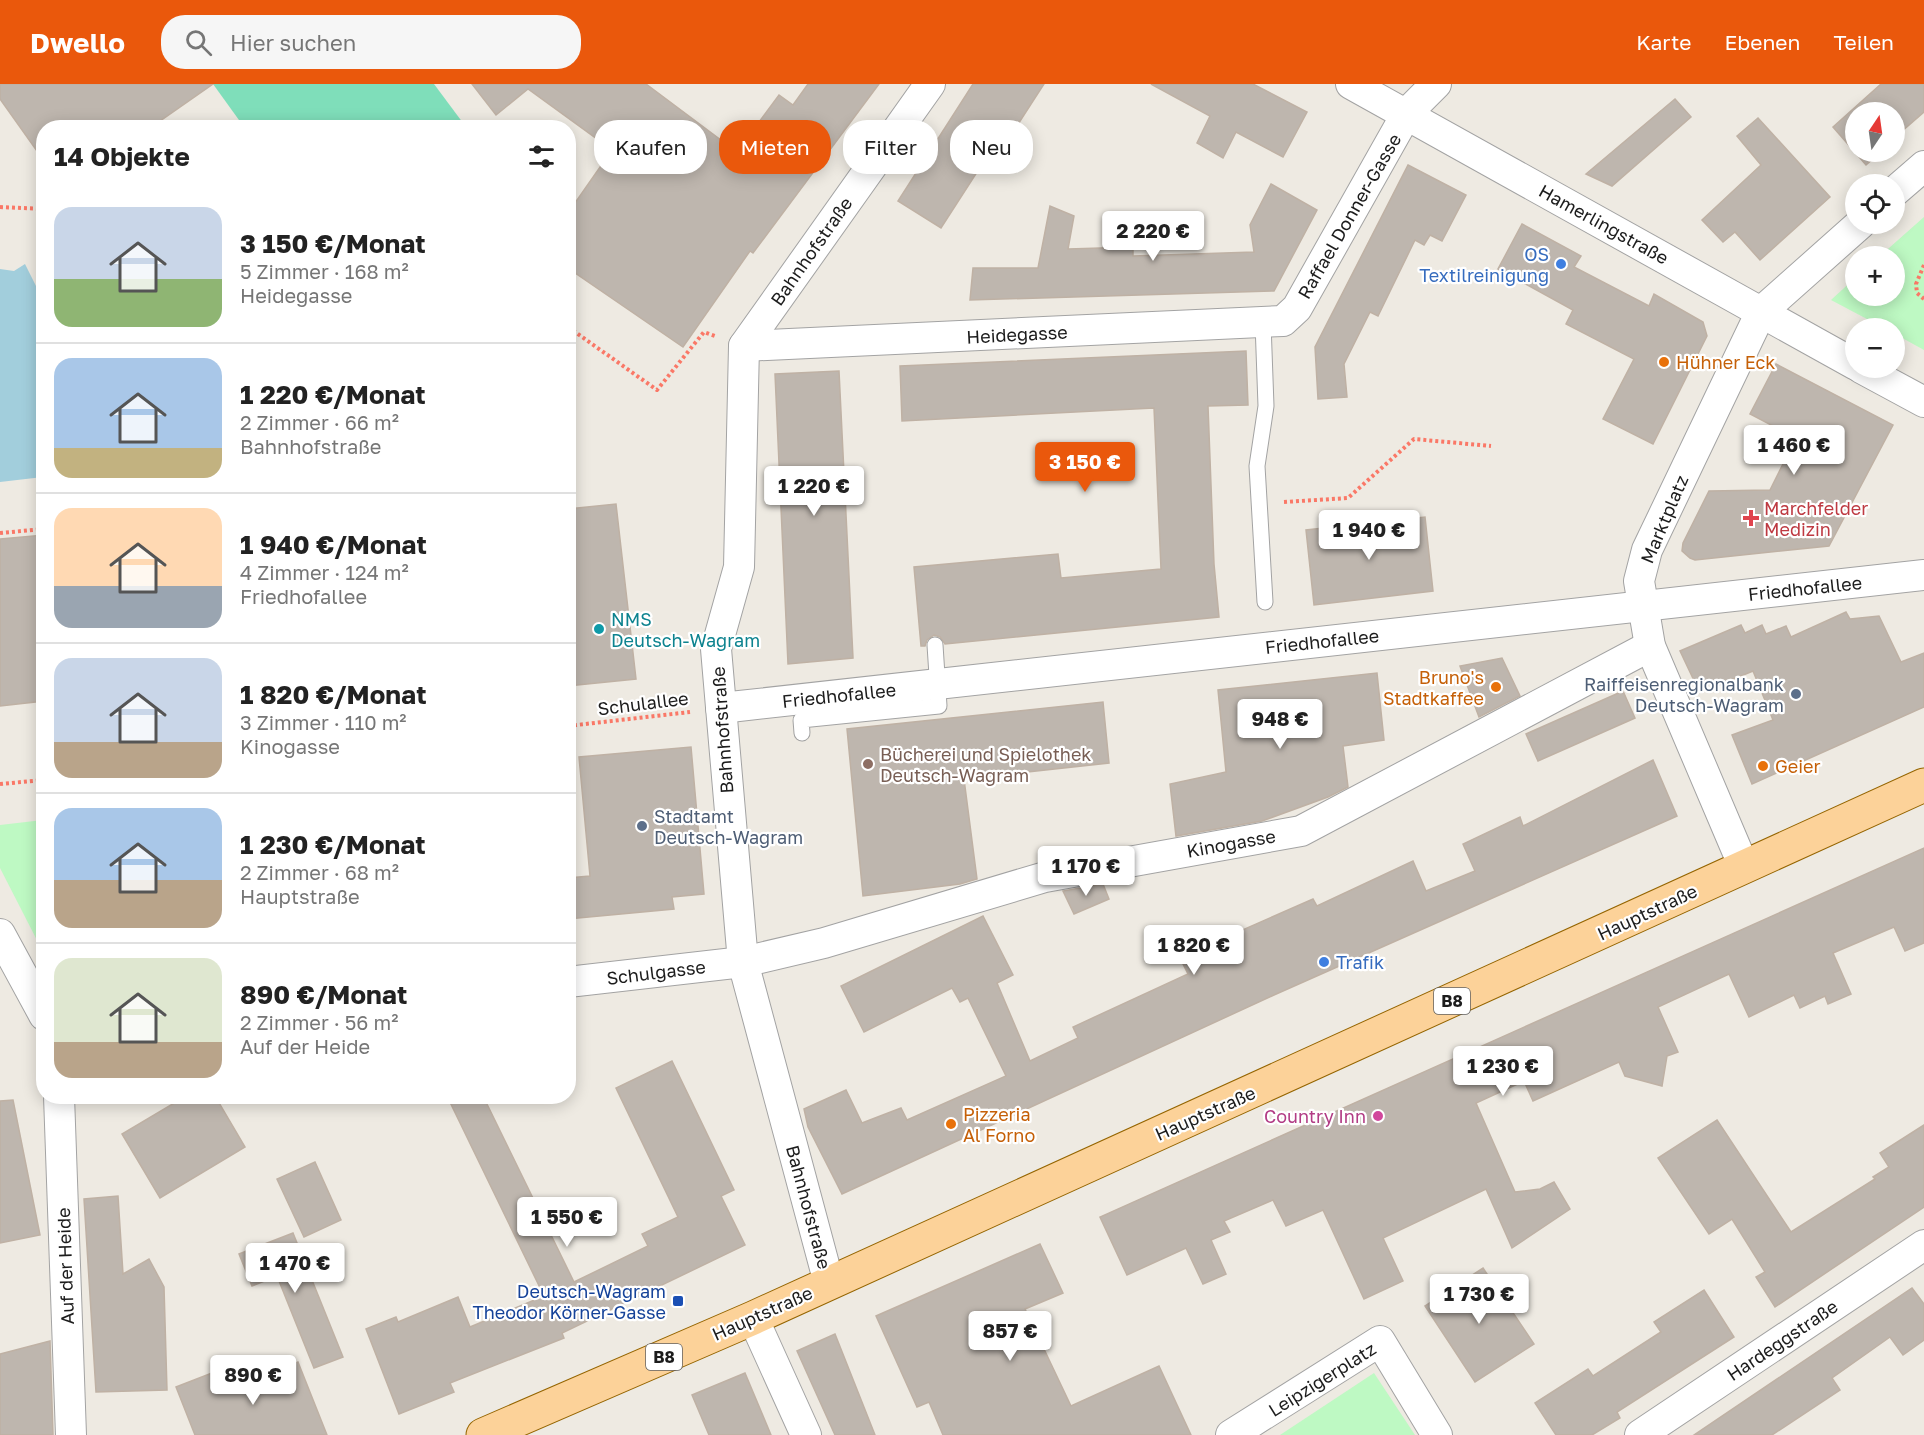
<!DOCTYPE html>
<html lang="de">
<meta charset="utf-8">
<style>
body{margin:0;font-family:"Golos Text",sans-serif;background:#f6f6f6;color:#222;height:100vh;display:flex;flex-direction:column;font-size:22px;white-space:nowrap}
*{box-sizing:border-box;margin:0}
p{font-size:20px;color:#767676}
.icon{flex:none;width:33px;height:33px;fill:none;stroke:currentColor;stroke-width:2;stroke-linecap:round;stroke-linejoin:round}
.map{position:relative;flex:1;overflow:hidden}
.panel{position:absolute;left:36px;top:36px;width:540px;height:984px;display:flex;flex-direction:column;background:#fff;border-radius:24px;box-shadow:0 3px 15px #0003}
.panel>*{flex:none}
.hud{position:absolute;left:594px;top:36px;width:570px;height:54px;display:flex;gap:12px}
.needle{width:39px;rotate:13deg}
.buttons{position:absolute;left:1845px;top:18px;display:grid;gap:12px}
.buttons a{display:grid;place-items:center;width:60px;height:60px;border-radius:50%;background:#fff;box-shadow:0 3px 15px #0003;font-size:30px}
.price{position:absolute;translate:-50% -51px;padding:0 14px;border-radius:6px;background:#fff;color:#222;font-size:20px;line-height:39px;filter:drop-shadow(0 2px 3px #0008)}
.price::after{content:'';position:absolute;left:50%;top:36px;width:18px;height:14px;margin-left:-9px;background:inherit;clip-path:polygon(0 0,100% 0,50% 100%)}
.price.current{background:#ea580c;color:#fff}
ul{padding:0;list-style:none}
li{display:flex;align-items:center;gap:18px;height:150px;padding:0 18px}
li+li{border-top:2px solid #e0e0e0}
li span{display:grid;place-items:center;flex:none;width:168px;height:120px;border-radius:18px;color:#555}
li>.icon{margin-inline-start:auto}
span .icon{width:72px;height:72px;fill:#fffc;stroke-width:1}
li b{font-size:26px}
h2{display:flex;justify-content:space-between;align-items:center;height:72px;padding:0 18px;font-size:26px}
.tag{padding:0 21px;border-radius:24px;background:#fff;box-shadow:0 3px 15px #0003;font-size:21px;line-height:54px}
.tag.current{background:#ea580c;color:#fff}
header{display:flex;align-items:center;gap:36px;box-sizing:border-box;height:84px;padding:0 30px;background:#ea580c;color:#fff}
header strong{font-size:28px}
nav{display:flex;gap:33px;margin-inline-start:auto;font-size:21px}
.search{width:420px;height:54px;background:#f6f6f6;display:flex;align-items:center;gap:15px;box-sizing:border-box;padding:0 21px;border-radius:24px;color:#767676;font-size:22px}
.map>svg:first-child{display:block}
.park{fill:#bef9c3}
.pitch{fill:#7fdeba}
.water{fill:#a2cedc}
.building{fill:#beb6ae;stroke:#bfb1a4;stroke-width:1.5}
.lines{fill:none;stroke-linecap:round;stroke-linejoin:round}
.lane-casing{stroke:#a3a3a3;stroke-width:17}
.street-casing{stroke:#a3a3a3;stroke-width:32}
.primary-casing{stroke:#956500;stroke-width:35}
.path{stroke:#fa7867;stroke-width:4;stroke-dasharray:3 3;stroke-linecap:butt}
.lane{stroke:#fff;stroke-width:15}
.street{stroke:#fff;stroke-width:30}
.primary{stroke:#fcd299;stroke-width:33}
.shop-dot{fill:#3f7fe0;stroke:#fff;stroke-width:2}
.food-dot{fill:#e8710a;stroke:#fff;stroke-width:2}
.health-dot{fill:#e0444e;stroke:#fff;stroke-width:2}
.culture-dot{fill:#0f9aa8;stroke:#fff;stroke-width:2}
.service-dot{fill:#5c6f8a;stroke:#fff;stroke-width:2}
.education-dot{fill:#8d6e63;stroke:#fff;stroke-width:2}
.hotel-dot{fill:#d1479c;stroke:#fff;stroke-width:2}
.transit-dot{fill:#1a4fb4;stroke:#fff;stroke-width:2}
.labels{text-anchor:middle;dominant-baseline:central;stroke-width:4.5;stroke-linejoin:round;paint-order:stroke}
.shield{fill:#fff;stroke:#606060;stroke-width:1.5}
.shield-label{font-size:16px;font-weight:bold;fill:#1c1c1c}
.street-label{font-size:18px;fill:#1c1c1c;stroke:#fff}
.shop-label{font-size:18px;fill:#366cbe;stroke:#fff;text-anchor:end}
.food-label{font-size:18px;fill:#c56008;stroke:#fff;text-anchor:start}
.health-label{font-size:18px;fill:#be3a42;stroke:#fff;text-anchor:start}
.culture-label{font-size:18px;fill:#0d838f;stroke:#fff;text-anchor:start}
.service-label{font-size:18px;fill:#4e5e75;stroke:#fff;text-anchor:end}
.education-label{font-size:18px;fill:#785e54;stroke:#fff;text-anchor:start}
.hotel-label{font-size:18px;fill:#b23c85;stroke:#fff;text-anchor:end}
.transit-label{font-size:18px;fill:#164399;stroke:#fff;text-anchor:end}
</style>
<header>
<strong>Dwello</strong>
<div class="search"><svg class="icon" aria-label="search" viewBox="0 0 24 24"><circle cx="10" cy="10" r="6"/><path d="M15 15l6 6"/></svg>Hier suchen</div>
<nav><a>Karte</a><a>Ebenen</a><a>Teilen</a></nav>
</header>
<div class="map">
<svg width="1924" height="1351" viewBox="0 0 1924 1351">
<rect width="100%" height="100%" fill="#eeeae2"/>
<!-- park -->
<g class="park">
<path d="M1924,133V266L1895,250L1894,244H1884L1831,216L1855,194L1856,212H1894V172H1880Z"/>
<path d="M43,736H44L43,868L0,784V741Z"/>
<path d="M1374,1289L1415,1351H1280Z"/>
</g>
<!-- pitch -->
<path class="pitch" d="M213,0H434L466,43H244Z"/>
<!-- water -->
<path class="water" d="M25,180L43,216V393L0,398V185L14,187Z"/>
<!-- building -->
<g class="building">
<path d="M0,0H213L150,44H44V77L0,15Z"/>
<path d="M472,0H646L737,68L779,11L793,21L808,0H879L753,169L750,167L683,263L568,184V129L612,66L528,5L496,31Z"/>
<path d="M973,0H1044L1015,45L1008,40L941,144L898,117Z"/>
<path d="M1151,0H1253L1307,28L1283,73L1236,48L1223,74L1197,59L1210,32Z"/>
<path d="M1881,0H1924V28L1894,54V28H1856V68H1881L1866,81L1833,43Z"/>
<path d="M1675,15L1691,33L1612,102L1586,90Z"/>
<path d="M1758,34L1830,113L1760,176L1735,148L1723,158L1702,136L1761,81L1737,52Z"/>
<path d="M1408,81L1466,111L1442,157L1430,151L1424,161L1415,156L1378,232L1370,228L1344,280L1347,313L1318,315L1315,263Z"/>
<path d="M1271,100L1317,126L1274,207L970,216L973,184H1038L1050,122L1074,132L1068,165L1133,163V172L1254,168L1250,141Z"/>
<path d="M1522,140L1581,172L1574,183L1649,222L1654,210L1703,238L1707,252L1653,360L1603,335L1634,275L1566,240L1573,226L1498,185Z"/>
<path d="M1246,267L1248,321L1208,322L1214,480L1219,533L945,560L940,553L934,551L927,556L925,562H921L914,483L1058,470L1061,494L1161,485L1154,324L902,337L900,282Z"/>
<path d="M1776,280L1893,341L1829,462L1695,476L1690,474L1682,467L1683,459L1709,407L1770,406L1796,354L1750,330Z"/>
<path d="M839,287L853,574L788,580L775,290Z"/>
<path d="M616,420L636,595L568,602V425Z"/>
<path d="M1425,433L1433,507L1314,521L1306,446Z"/>
<path d="M44,451V617L0,622V455Z"/>
<path d="M1846,528L1850,535L1879,532L1901,578L1924,569V623L1752,700L1732,651L1773,636L1753,587L1714,603L1712,599L1698,605L1680,567L1741,541L1745,549L1762,541L1766,550L1786,542L1791,553Z"/>
<path d="M1502,574L1520,612L1479,633L1460,582Z"/>
<path d="M1377,589L1384,656L1343,662L1348,703L1328,713L1262,737L1176,752L1170,700L1226,688L1218,606Z"/>
<path d="M1623,607L1635,634L1538,677L1526,650Z"/>
<path d="M1103,618L1109,679L964,695L977,795L960,800L863,812L847,645Z"/>
<path d="M691,663L704,810L672,813L674,825L568,835V794L590,792L579,673Z"/>
<path d="M1653,676L1677,732L1274,911L842,1110L808,1043L804,1025L846,1006L862,1039L901,1024L907,1036L1006,992L968,914L960,918L952,904L864,948L841,902L983,832L1013,891L997,899L1030,977L1078,954L1073,943L1188,890L1170,854L1194,842L1204,863L1313,815L1317,822L1413,777L1426,807L1475,787L1463,760L1520,733L1523,742Z"/>
<path d="M1924,764V859L1905,867L1894,843L1833,869L1851,910L1828,920L1825,912L1800,924L1794,911L1749,933L1729,890L1658,923L1678,968L1667,972L1662,1002L1625,992L1619,978L1533,1017L1524,997L1476,1019L1515,1108L1540,1105L1554,1098L1570,1125L1512,1164L1486,1105L1383,1154L1403,1197L1364,1215L1323,1126L1286,1142L1273,1116L1224,1137L1230,1148L1211,1156L1226,1190L1203,1200L1186,1164L1127,1191L1100,1133Z"/>
<path d="M1103,800L1109,815L1074,830L1063,807Z"/>
<path d="M672,977L734,1106L721,1112L745,1161L562,1249L564,1254L450,1299L454,1308L399,1330L366,1245L396,1233L398,1238L458,1213L470,1243L544,1212L447,1012H483L574,1198L648,1162L642,1150L678,1133L616,1004Z"/>
<path d="M186,1012H215L245,1063L160,1114L122,1050Z"/>
<path d="M13,1016L40,1151L0,1159V1017Z"/>
<path d="M1717,1036L1791,1148L1875,1095L1873,1093L1889,1083L1880,1069L1924,1041V1123L1775,1223L1756,1193L1765,1188L1732,1135L1709,1150L1658,1074Z"/>
<path d="M315,1078L341,1136L304,1153L277,1095Z"/>
<path d="M118,1112L123,1190L149,1175L164,1203L167,1306L96,1308L84,1115Z"/>
<path d="M293,1149L343,1273L314,1284L277,1192L252,1202L239,1170Z"/>
<path d="M1040,1160L1063,1209L1025,1225L1071,1322L1159,1282L1191,1351H943L929,1318L917,1323L876,1232Z"/>
<path d="M1483,1184L1534,1260L1475,1298L1425,1222Z"/>
<path d="M1912,1204L1924,1220V1256L1903,1271L1890,1253L1832,1294L1840,1306L1772,1351H1694Z"/>
<path d="M1704,1206L1734,1253L1617,1328L1620,1334L1592,1351H1556L1535,1319L1588,1285L1593,1292L1661,1248L1654,1238Z"/>
<path d="M835,1250L875,1351H835L797,1267Z"/>
<path d="M50,1257L53,1351H0V1270Z"/>
<path d="M298,1278L327,1351H195L176,1303L212,1289L220,1309Z"/>
<path d="M745,1289L771,1351H709L692,1311Z"/>
</g>
<g class="lines">
<defs>
<g id="lane">
<path d="M1263,239L1266,322L1257,382L1265,518"/>
<path d="M802,649L801,636L939,622L935,561"/>
</g>
<g id="street">
<path d="M1351,0L1856,281"/>
<path d="M1894,108L1924,82"/>
<path d="M744,262L1283,237L1297,224L1407,29L1436,0"/>
<path d="M1861,284L1924,318"/>
<path d="M721,624L1924,491"/>
<path d="M1744,783L1650,562L1639,497L1647,466L1761,228L1860,140"/>
<path d="M0,850L44,931"/>
<path d="M568,898L743,878L824,859L1045,793L1301,747L1650,562"/>
<path d="M59,1012L71,1351"/>
<path d="M829,1199L743,878L716,565L739,483L744,262L930,0"/>
<path d="M753,1234L806,1351"/>
<path d="M1231,1351L1380,1257L1437,1351"/>
<path d="M1640,1351L1924,1161"/>
</g>
<path id="primary" d="M483,1351L753,1234L1924,701"/>
</defs>
<!-- lane casing -->
<use href="#lane" class="lane-casing"/>
<!-- street casing -->
<use href="#street" class="street-casing"/>
<!-- primary casing -->
<use href="#primary" class="primary-casing"/>
<!-- path -->
<g class="path">
<path d="M0,123L44,125"/>
<path d="M1924,181L1916,200L1917,209L1924,215"/>
<path d="M568,243L657,306L704,248L715,252"/>
<path d="M1284,418L1348,414L1414,355L1491,362"/>
<path d="M0,449L44,445"/>
<path d="M568,642L690,628"/>
<path d="M0,700L44,696"/>
</g>
<!-- lane -->
<use href="#lane" class="lane"/>
<!-- street -->
<use href="#street" class="street"/>
<!-- primary -->
<use href="#primary" class="primary"/>
</g>
<!-- markers -->
<g class="shop-dot">
<circle cx="1561" cy="180" r="6"/>
<circle cx="1324" cy="878" r="6"/>
</g>
<g class="food-dot">
<circle cx="1664" cy="278" r="6"/>
<circle cx="1496" cy="603" r="6"/>
<circle cx="1763" cy="682" r="6"/>
<circle cx="951" cy="1040" r="6"/>
</g>
<path class="health-dot" d="M1748 425h6v6h6v6h-6v6h-6v-6h-6v-6h6z"/>
<circle class="culture-dot" cx="599" cy="545" r="6"/>
<g class="service-dot">
<circle cx="1796" cy="610" r="6"/>
<circle cx="642" cy="742" r="6"/>
</g>
<circle class="education-dot" cx="868" cy="680" r="6"/>
<circle class="hotel-dot" cx="1378" cy="1032" r="6"/>
<rect class="transit-dot" x="672" y="1211" width="12" height="12" rx="3"/>
<g class="labels">
<!-- shield labels -->
<g class="shield">
<rect x="1434" y="904" width="36" height="26" rx="4.5"/>
<rect x="646" y="1260" width="36" height="26" rx="4.5"/>
</g>
<g class="shield-label">
<text x="1452" y="917">B8</text>
<text x="664" y="1273">B8</text>
</g>
<!-- street labels -->
<g class="street-label">
<text transform="translate(1349 132) rotate(-60)">Raffael Donner-Gasse</text>
<text transform="translate(1604 140) rotate(29)">Hamerlingstraße</text>
<text transform="translate(811 167) rotate(-55)">Bahnhofstraße</text>
<text transform="translate(1017 250) rotate(-3)">Heidegasse</text>
<text transform="translate(1664 435) rotate(-67)">Marktplatz</text>
<text transform="translate(1805 504) rotate(-6)">Friedhofallee</text>
<text transform="translate(1322 557) rotate(-6)">Friedhofallee</text>
<text transform="translate(839 611) rotate(-6)">Friedhofallee</text>
<text transform="translate(643 619) rotate(-7)">Schulallee</text>
<text transform="translate(722 646) rotate(-94)">Bahnhofstraße</text>
<text transform="translate(1231 759) rotate(-10)">Kinogasse</text>
<text transform="translate(1647 828) rotate(-25)">Hauptstraße</text>
<text transform="translate(656 888) rotate(-7)">Schulgasse</text>
<text transform="translate(1205 1029) rotate(-24)">Hauptstraße</text>
<text transform="translate(809 1123) rotate(75)">Bahnhofstraße</text>
<text transform="translate(65 1182) rotate(-92)">Auf der Heide</text>
<text transform="translate(762 1229) rotate(-24)">Hauptstraße</text>
<text transform="translate(1782 1256) rotate(-34)">Hardeggstraße</text>
<text transform="translate(1322 1295) rotate(-32)">Leipzigerplatz</text>
</g>
<!-- shop labels -->
<g class="shop-label">
<text x="1549" y="170">OS<tspan x="1549" dy="21">Textilreinigung</tspan></text>
<text x="1336" y="878" text-anchor="start">Trafik</text>
</g>
<!-- food labels -->
<g class="food-label">
<text x="1676" y="278">Hühner Eck</text>
<text x="1484" y="593" text-anchor="end">Bruno's<tspan x="1484" dy="21">Stadtkaffee</tspan></text>
<text x="1775" y="682">Geier</text>
<text x="963" y="1030">Pizzeria<tspan x="963" dy="21">Al Forno</tspan></text>
</g>
<!-- health labels -->
<g class="health-label">
<text x="1764" y="424">Marchfelder<tspan x="1764" dy="21">Medizin</tspan></text>
</g>
<!-- culture labels -->
<g class="culture-label">
<text x="611" y="535">NMS<tspan x="611" dy="21">Deutsch-Wagram</tspan></text>
</g>
<!-- service labels -->
<g class="service-label">
<text x="1784" y="600">Raiffeisenregionalbank<tspan x="1784" dy="21">Deutsch-Wagram</tspan></text>
<text x="654" y="732" text-anchor="start">Stadtamt<tspan x="654" dy="21">Deutsch-Wagram</tspan></text>
</g>
<!-- education labels -->
<g class="education-label">
<text x="880" y="670">Bücherei und Spielothek<tspan x="880" dy="21">Deutsch-Wagram</tspan></text>
</g>
<!-- hotel labels -->
<g class="hotel-label">
<text x="1366" y="1032">Country Inn</text>
</g>
<!-- transit labels -->
<g class="transit-label">
<text x="666" y="1207">Deutsch-Wagram<tspan x="666" dy="21">Theodor Körner-Gasse</tspan></text>
</g>
</g>
</svg>
<div class="buttons">
<a><svg class="needle" viewBox="-14 -14 28 28"><path d="M0-13l5 13h-10z" fill="#e53935"/><path d="M0 13l5-13h-10z" fill="#767676"/></svg></a>
<a><svg class="icon" aria-label="locate" viewBox="0 0 24 24"><circle cx="12" cy="12" r="6"/><path d="M12 2v4M12 18v4M2 12h4M18 12h4"/></svg></a>
<a>+</a>
<a>−</a>
</div>
<b class="price" style="left:1153px;top:178px">2 220 €</b>
<b class="price" style="left:1794px;top:392px">1 460 €</b>
<b class="price current" style="left:1085px;top:409px">3 150 €</b>
<b class="price" style="left:814px;top:433px">1 220 €</b>
<b class="price" style="left:1369px;top:477px">1 940 €</b>
<b class="price" style="left:1280px;top:666px">948 €</b>
<b class="price" style="left:1086px;top:813px">1 170 €</b>
<b class="price" style="left:1194px;top:892px">1 820 €</b>
<b class="price" style="left:1503px;top:1013px">1 230 €</b>
<b class="price" style="left:567px;top:1164px">1 550 €</b>
<b class="price" style="left:295px;top:1210px">1 470 €</b>
<b class="price" style="left:1479px;top:1241px">1 730 €</b>
<b class="price" style="left:1010px;top:1278px">857 €</b>
<b class="price" style="left:253px;top:1322px">890 €</b>
<div class="hud">
<a class="tag">Kaufen</a>
<a class="tag current">Mieten</a>
<a class="tag">Filter</a>
<a class="tag">Neu</a>
</div>
<section class="panel">
<h2>14 Objekte<svg class="icon" aria-label="filters" viewBox="0 0 24 24"><path d="M4 7h16M4 17h16"/><circle cx="9" cy="7" r="2"/><circle cx="15" cy="17" r="2"/></svg></h2>
<ul>
<li><span style="background:linear-gradient(#c9d6e8 60%,#8fb573 0)"><svg class="icon" aria-label="home" viewBox="0 0 24 24"><path d="M3 11l9-7 9 7M6 9v11h12V9"/></svg></span><div><b>3 150 €/Monat</b><p>5 Zimmer · 168 m²</p><p>Heidegasse</p></div></li>
<li><span style="background:linear-gradient(#a9c7e8 75%,#c2b280 0)"><svg class="icon" aria-label="home" viewBox="0 0 24 24"><path d="M3 11l9-7 9 7M6 9v11h12V9"/></svg></span><div><b>1 220 €/Monat</b><p>2 Zimmer · 66 m²</p><p>Bahnhofstraße</p></div></li>
<li><span style="background:linear-gradient(#ffd9b3 65%,#9aa5b1 0)"><svg class="icon" aria-label="home" viewBox="0 0 24 24"><path d="M3 11l9-7 9 7M6 9v11h12V9"/></svg></span><div><b>1 940 €/Monat</b><p>4 Zimmer · 124 m²</p><p>Friedhofallee</p></div></li>
<li><span style="background:linear-gradient(#c9d6e8 70%,#b9a48a 0)"><svg class="icon" aria-label="home" viewBox="0 0 24 24"><path d="M3 11l9-7 9 7M6 9v11h12V9"/></svg></span><div><b>1 820 €/Monat</b><p>3 Zimmer · 110 m²</p><p>Kinogasse</p></div></li>
<li><span style="background:linear-gradient(#a9c7e8 60%,#b9a48a 0)"><svg class="icon" aria-label="home" viewBox="0 0 24 24"><path d="M3 11l9-7 9 7M6 9v11h12V9"/></svg></span><div><b>1 230 €/Monat</b><p>2 Zimmer · 68 m²</p><p>Hauptstraße</p></div></li>
<li><span style="background:linear-gradient(#dfe7d0 70%,#b9a48a 0)"><svg class="icon" aria-label="home" viewBox="0 0 24 24"><path d="M3 11l9-7 9 7M6 9v11h12V9"/></svg></span><div><b>890 €/Monat</b><p>2 Zimmer · 56 m²</p><p>Auf der Heide</p></div></li>
</ul>
</section>
</div>
